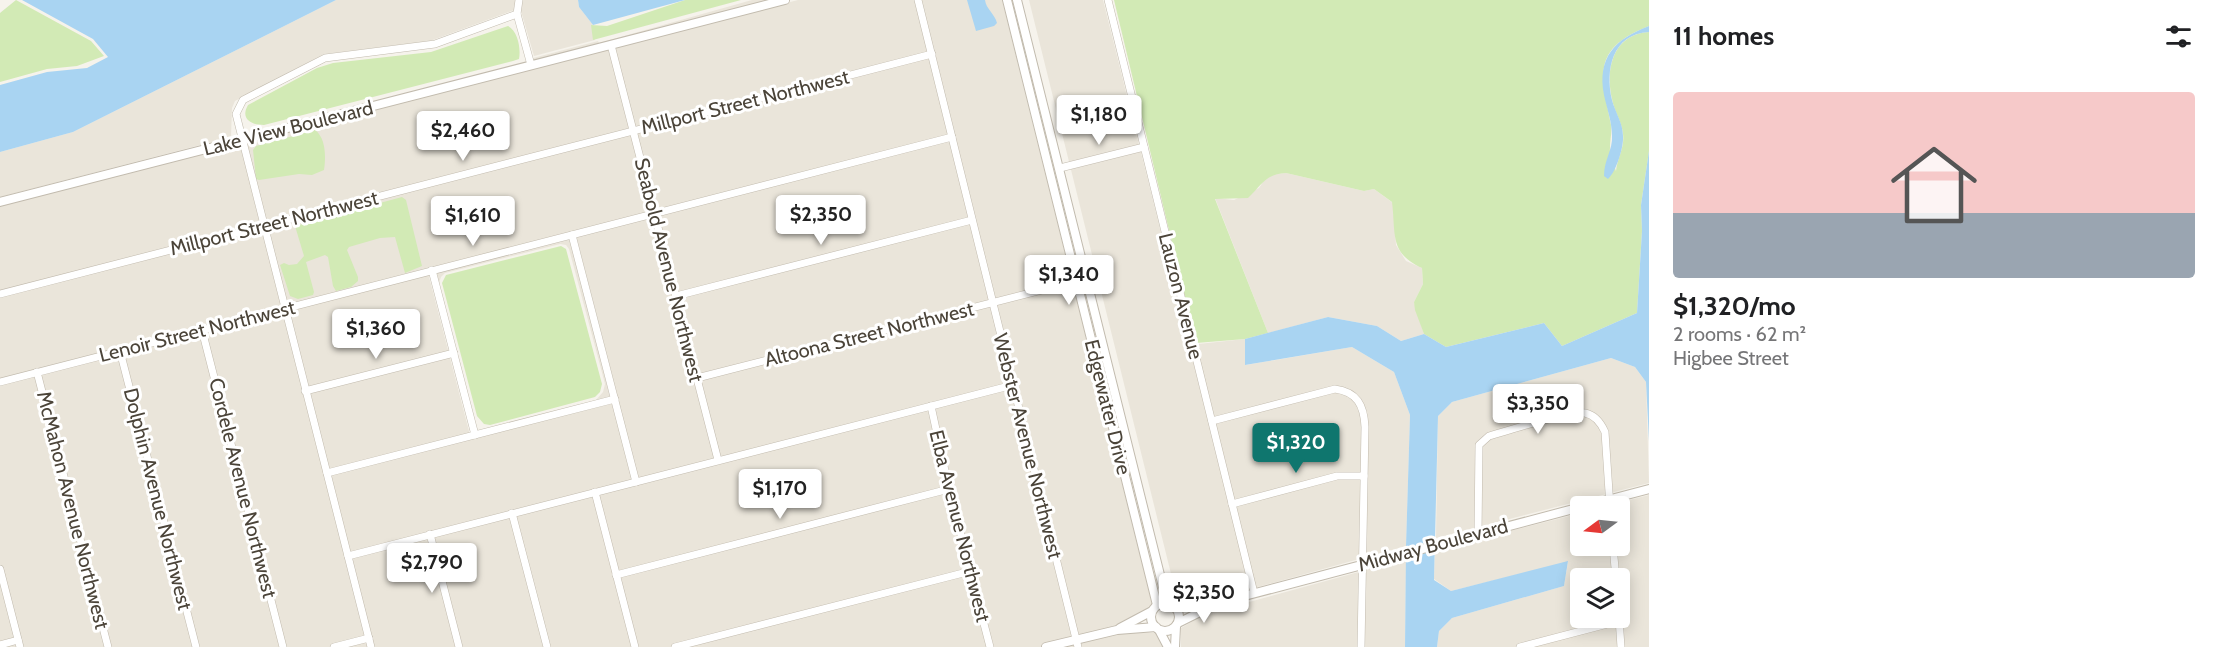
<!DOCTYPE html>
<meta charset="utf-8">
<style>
body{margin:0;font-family:Cabin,sans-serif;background:#f6f6f6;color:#202124;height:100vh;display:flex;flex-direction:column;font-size:22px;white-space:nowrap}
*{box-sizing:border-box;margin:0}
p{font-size:20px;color:#757577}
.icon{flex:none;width:33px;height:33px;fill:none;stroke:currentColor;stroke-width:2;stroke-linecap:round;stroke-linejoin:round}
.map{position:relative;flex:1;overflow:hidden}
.sheet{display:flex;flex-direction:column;background:#fff;width:570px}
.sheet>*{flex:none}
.needle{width:39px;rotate:255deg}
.buttons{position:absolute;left:1570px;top:496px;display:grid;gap:12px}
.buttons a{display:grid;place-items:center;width:60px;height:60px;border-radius:6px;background:#fff;box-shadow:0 3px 15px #0003;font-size:30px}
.price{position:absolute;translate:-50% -51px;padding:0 14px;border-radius:6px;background:#fff;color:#222;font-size:20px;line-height:39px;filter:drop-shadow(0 2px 3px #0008)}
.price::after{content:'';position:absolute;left:50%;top:36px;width:18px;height:14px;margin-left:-9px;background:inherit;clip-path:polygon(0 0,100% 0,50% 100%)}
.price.current{background:#0f766e;color:#fff}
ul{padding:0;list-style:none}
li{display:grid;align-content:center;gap:12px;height:318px;padding:0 24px}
li span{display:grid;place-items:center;height:186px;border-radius:6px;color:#555}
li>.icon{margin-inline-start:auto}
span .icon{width:108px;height:108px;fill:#fffc;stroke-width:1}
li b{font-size:26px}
h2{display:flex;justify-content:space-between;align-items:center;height:72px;padding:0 24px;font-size:26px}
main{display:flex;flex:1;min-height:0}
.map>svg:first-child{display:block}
.residential{fill:#eae5da;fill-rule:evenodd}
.green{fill:#d2eab5}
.water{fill:#a9d4f2}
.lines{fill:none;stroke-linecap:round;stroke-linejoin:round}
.minor-casing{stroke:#c2bbae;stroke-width:8}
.tertiary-casing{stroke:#c2bbae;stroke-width:10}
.minor{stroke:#fff;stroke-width:7}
.tertiary{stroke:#fff;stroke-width:8}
.labels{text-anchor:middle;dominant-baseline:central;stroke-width:6;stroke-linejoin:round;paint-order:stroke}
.street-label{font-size:20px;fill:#4b4439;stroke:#fff}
</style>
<main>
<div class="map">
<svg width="1649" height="647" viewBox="0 0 1649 647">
<rect width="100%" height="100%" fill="#f6f3ec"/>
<!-- residential -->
<g class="residential">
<path d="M336,0H578L579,7L593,25L595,40L534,56L521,11L514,10L430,41L324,54L235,101L232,108L231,137L0,197V152L73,132Z"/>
<path d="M752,0H771L534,61L533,58L598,41L599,43Z"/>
<path d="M798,0H1002L1152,604L1139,615L1131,632L1156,633L1164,647H0V205L238,144L239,146L245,144V142L609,49L610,50L616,49V47ZM575,231L619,402L471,439L427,269Z"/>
<path d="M1029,0H1103L1189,345L1245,339L1246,365L1352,347L1394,372L1410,415L1406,546L1211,600L1177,598Z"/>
<path d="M1286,173L1364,191L1374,189L1393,203L1396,245L1406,261L1422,268L1423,284L1414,302L1424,334L1401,341L1377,326L1328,317L1268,333L1215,198L1234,200L1259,188L1265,179L1273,174Z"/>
<path d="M570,239L610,397L519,421L596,400L603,392L605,384L569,249L566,245L560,244L445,273L441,277L439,283L437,273Z"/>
<path d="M1611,358L1635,367L1646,382L1649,483L1436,538L1438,416L1452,402Z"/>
<path d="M1649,495V647H1437L1439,631L1452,618L1564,586L1568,562L1451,591L1434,579L1435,550L1581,513V546H1620V507H1602ZM1581,579H1620V618H1581Z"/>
<path d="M1406,559L1405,647H1181V628L1205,614Z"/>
</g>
<!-- green -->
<g class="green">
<path d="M16,0L91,41L104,56L77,66L47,69L0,82V13Z"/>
<path d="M685,0H741L593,40L591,25L607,26Z"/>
<path d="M1114,0H1649V26C1591,49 1601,74 1611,125C1612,134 1610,139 1610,148C1609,155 1614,164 1616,171C1617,159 1625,147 1623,134C1622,122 1614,111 1612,99C1605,69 1613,34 1649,32V151L1641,205L1642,231L1637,313L1562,346L1544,323L1446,347L1424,334L1415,310L1414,302L1423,284L1422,268C1389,253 1396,234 1392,202L1374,189L1364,191L1286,173C1265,174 1262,185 1248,198L1215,199L1268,333L1245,339L1196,343Z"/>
<path d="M508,26C518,31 521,49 519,59L513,61L264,125C251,125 240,119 248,105L317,68L333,63L431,52Z"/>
<path d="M315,130C326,138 326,157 324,170L312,175L299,174L259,180L256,179L253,150L256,146Z"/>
<path d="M402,197L406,200L422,266L405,273L395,237L380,238L349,247L347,250L358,277V281L351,287L336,291L333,286L328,257L325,255L306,262L314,292L313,295L298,299L290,296L280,265L284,263L289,265L297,264L304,256L295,226Z"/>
<path d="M561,246L566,249L602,384L600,392L595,397L490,425L484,424L477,416L442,283L446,275Z"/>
</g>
<!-- water -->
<g class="water">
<path d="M22,0H336L73,132L0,152V85L47,72L87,68L108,57L93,39Z"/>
<path d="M578,0H685L593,25L579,7Z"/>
<path d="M967,0H985C986,9 995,14 997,23L994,26L976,31Z"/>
<path d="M1649,26V32C1612,34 1605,70 1612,100C1615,112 1623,123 1623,136C1624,147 1616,172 1608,179L1604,176C1604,160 1613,149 1612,136C1612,122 1607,109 1604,95C1597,57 1615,39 1649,26Z"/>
<path d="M1649,151V441L1646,382L1635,367L1611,358L1452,402L1438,416L1434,580L1451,591L1568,561L1564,586L1452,618L1439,631L1437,647H1405L1406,546L1410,415L1394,372L1352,347L1245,365V339L1328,317L1377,326L1401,341L1424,334L1446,347L1544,323L1562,346L1637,313L1642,231L1641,205Z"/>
</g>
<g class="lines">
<defs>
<g id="minor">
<path d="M519,0L517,14L531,65"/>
<path d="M918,0L1078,647"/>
<path d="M1108,0L1254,593"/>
<path d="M611,45L718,460"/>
<path d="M1060,168L1144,147"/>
<path d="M572,235L636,482"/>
<path d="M432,270L475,435"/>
<path d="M0,294L932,54"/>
<path d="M676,296L972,220"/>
<path d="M202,330L283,647"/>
<path d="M120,351L196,647"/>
<path d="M37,372L108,647"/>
<path d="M697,378L1077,281"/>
<path d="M0,382L952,137"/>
<path d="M305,391L454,353"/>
<path d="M931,406L949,489L990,647"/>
<path d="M1212,421L1335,389C1357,392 1364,405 1365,427L1361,647"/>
<path d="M327,473L615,399"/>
<path d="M595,492L635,647"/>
<path d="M1232,504L1337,476H1364"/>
<path d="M512,513L547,647"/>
<path d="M430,534L459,647"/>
<path d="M1478,534L1479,445L1489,436C1507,431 1571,410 1585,413C1595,415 1601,423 1605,432L1610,507"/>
<path d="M1613,546L1616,579"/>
<path d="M348,556L1013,385"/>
<path d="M0,569L20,647"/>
<path d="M616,575L949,489"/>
<path d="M1619,618L1621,647"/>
<path d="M0,645L18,640"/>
<path d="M334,647L369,638"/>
<path d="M371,647L236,114L243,100L325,58L435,44L517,14"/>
<path d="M675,647L971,571"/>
<path d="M1520,647L1619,621"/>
</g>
<g id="tertiary">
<path d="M1007,0L1157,605"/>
<path d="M1017,0L1167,603"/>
<path d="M0,202L785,0"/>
<circle cx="1165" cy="617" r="14"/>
<path d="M1174,606L1218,603L1649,489"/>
<path d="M1178,623L1210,607"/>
<path d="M1120,628L1152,611"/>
<path d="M1159,630L1168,647"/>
<path d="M1046,647L1117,630L1156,627"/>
<path d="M1175,647L1176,626"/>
</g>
</defs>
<!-- minor casing -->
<use href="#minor" class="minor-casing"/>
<!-- tertiary casing -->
<use href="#tertiary" class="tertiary-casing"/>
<!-- minor -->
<use href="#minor" class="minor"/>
<!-- tertiary -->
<use href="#tertiary" class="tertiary"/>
</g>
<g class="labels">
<!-- street labels -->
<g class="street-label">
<text transform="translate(745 102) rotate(-14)">Millport Street Northwest</text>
<text transform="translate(288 128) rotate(-14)">Lake View Boulevard</text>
<text transform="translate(274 223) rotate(-14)">Millport Street Northwest</text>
<text transform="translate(669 270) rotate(76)">Seabold Avenue Northwest</text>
<text transform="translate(1181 296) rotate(76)">Lauzon Avenue</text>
<text transform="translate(197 331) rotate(-14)">Lenoir Street Northwest</text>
<text transform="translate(869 334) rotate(-14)">Altoona Street Northwest</text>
<text transform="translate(1108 407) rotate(76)">Edgewater Drive</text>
<text transform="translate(1028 446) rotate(76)">Webster Avenue Northwest</text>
<text transform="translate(243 488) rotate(76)">Cordele Avenue Northwest</text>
<text transform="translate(158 499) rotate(76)">Dolphin Avenue Northwest</text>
<text transform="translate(73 510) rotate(76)">McMahon Avenue Northwest</text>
<text transform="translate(960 526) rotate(76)">Elba Avenue Northwest</text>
<text transform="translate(1433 545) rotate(-15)">Midway Boulevard</text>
</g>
</g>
</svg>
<div class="buttons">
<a><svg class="needle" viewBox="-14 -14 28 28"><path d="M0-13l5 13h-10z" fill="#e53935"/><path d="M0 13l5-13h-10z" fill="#757577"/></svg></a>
<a><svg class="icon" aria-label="layers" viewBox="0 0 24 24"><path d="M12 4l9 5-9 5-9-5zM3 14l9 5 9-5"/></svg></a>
</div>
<b class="price" style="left:1099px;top:146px">$1,180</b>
<b class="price" style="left:463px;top:162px">$2,460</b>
<b class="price" style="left:821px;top:246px">$2,350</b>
<b class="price" style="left:473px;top:247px">$1,610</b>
<b class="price" style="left:1069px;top:306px">$1,340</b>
<b class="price" style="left:376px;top:360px">$1,360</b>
<b class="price" style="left:1538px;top:435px">$3,350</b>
<b class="price current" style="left:1296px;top:474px">$1,320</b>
<b class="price" style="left:780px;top:520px">$1,170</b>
<b class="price" style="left:432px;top:594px">$2,790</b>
<b class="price" style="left:1204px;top:624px">$2,350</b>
</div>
<section class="sheet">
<h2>11 homes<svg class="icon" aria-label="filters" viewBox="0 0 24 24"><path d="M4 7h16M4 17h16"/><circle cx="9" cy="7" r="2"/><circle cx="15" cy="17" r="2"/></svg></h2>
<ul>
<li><span style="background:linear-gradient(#f6c9c9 65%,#9aa5b1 0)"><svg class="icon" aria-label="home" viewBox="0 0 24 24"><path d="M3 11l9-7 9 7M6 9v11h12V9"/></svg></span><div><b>$1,320/mo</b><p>2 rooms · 62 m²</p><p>Higbee Street</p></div></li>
</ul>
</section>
</main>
